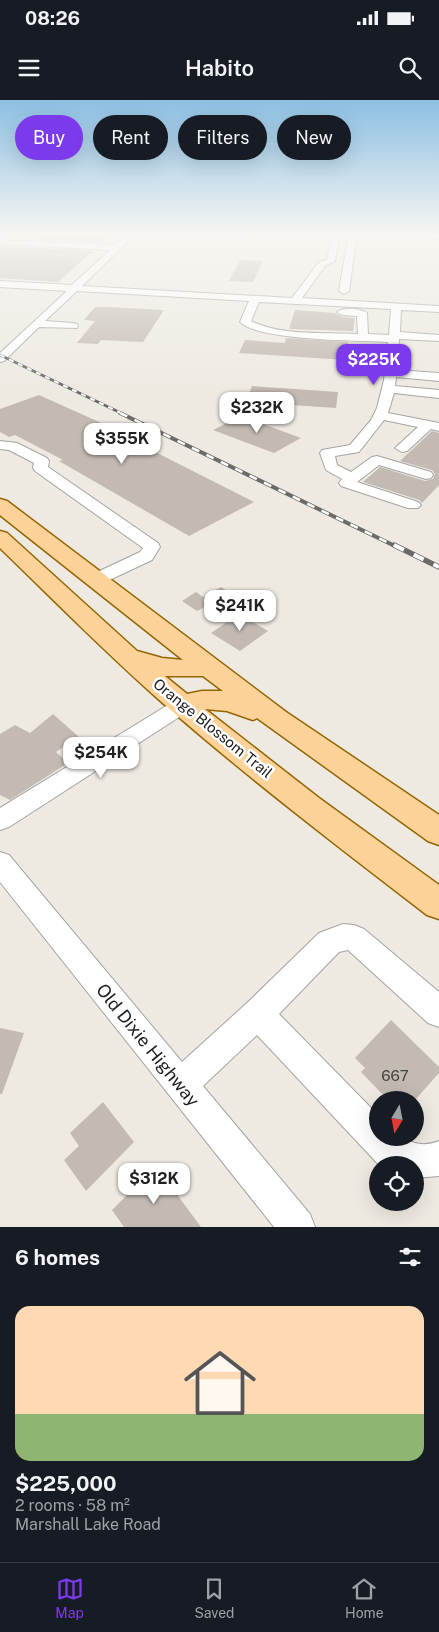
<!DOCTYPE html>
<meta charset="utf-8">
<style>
body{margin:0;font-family:"Public Sans",sans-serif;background:#242831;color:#f1f3f6;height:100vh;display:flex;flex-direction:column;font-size:19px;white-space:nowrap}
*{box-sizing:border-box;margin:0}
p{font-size:16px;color:#9ea1a6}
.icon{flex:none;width:28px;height:28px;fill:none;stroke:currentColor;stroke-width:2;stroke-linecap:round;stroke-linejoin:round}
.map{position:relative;height:1127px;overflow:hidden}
.sheet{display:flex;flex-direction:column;background:#171b24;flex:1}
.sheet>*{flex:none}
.top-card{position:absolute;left:15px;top:15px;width:410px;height:45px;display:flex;gap:10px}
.needle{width:32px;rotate:190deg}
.tools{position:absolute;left:369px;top:991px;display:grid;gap:10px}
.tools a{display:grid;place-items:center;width:55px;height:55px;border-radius:50%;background:#171b24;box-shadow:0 5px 20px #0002;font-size:25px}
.price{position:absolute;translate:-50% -42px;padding:0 11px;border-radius:10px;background:#fff;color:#222;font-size:16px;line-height:32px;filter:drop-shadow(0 1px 2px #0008)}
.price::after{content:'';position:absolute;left:50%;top:30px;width:15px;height:11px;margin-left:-8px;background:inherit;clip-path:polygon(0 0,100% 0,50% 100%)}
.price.on{background:#7c3aed;color:#fff}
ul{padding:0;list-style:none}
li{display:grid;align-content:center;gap:10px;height:265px;padding:0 15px}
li+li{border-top:1px solid #363941}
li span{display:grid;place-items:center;height:155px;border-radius:15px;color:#555}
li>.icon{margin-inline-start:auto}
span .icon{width:90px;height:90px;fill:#fffc;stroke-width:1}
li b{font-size:21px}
h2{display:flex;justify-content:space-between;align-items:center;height:60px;padding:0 15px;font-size:21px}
.pill{padding:0 18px;border-radius:22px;background:#171b24;box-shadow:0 5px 20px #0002;font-size:18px;line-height:45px}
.pill.on{background:#7c3aed;color:#fff}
.status{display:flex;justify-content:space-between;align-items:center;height:35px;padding:0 25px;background:#171b24;direction:ltr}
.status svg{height:14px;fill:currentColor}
header{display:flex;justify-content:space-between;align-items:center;height:65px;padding:0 15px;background:#171b24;font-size:22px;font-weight:600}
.tabs{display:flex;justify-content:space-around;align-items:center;height:70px;border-top:1px solid #363941;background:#171b24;font-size:14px;color:#9ea1a6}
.tabs a{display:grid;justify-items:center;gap:2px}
.tabs .on{color:#7c3aed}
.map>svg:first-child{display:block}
.building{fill:#c3bab2}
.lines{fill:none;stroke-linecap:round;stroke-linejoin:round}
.minor-casing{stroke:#a4a4a4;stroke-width:2}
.major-casing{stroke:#956500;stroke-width:3}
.minor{fill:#fff;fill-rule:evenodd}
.major{fill:#fcd299;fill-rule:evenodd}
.rail-far2-casing{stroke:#6b6b6b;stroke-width:2.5}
.rail-far1-casing{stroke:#6b6b6b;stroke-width:4}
.rail-casing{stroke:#6b6b6b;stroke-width:5.5}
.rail-far2{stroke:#fff;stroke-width:2;stroke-dasharray:5;stroke-linecap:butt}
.rail-far1{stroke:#fff;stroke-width:2.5;stroke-dasharray:8;stroke-linecap:butt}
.rail{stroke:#fff;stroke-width:4;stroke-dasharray:11;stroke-linecap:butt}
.labels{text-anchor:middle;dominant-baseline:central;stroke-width:5;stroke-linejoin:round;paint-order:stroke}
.street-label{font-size:15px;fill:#1d1d1d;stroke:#fff}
.near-number-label{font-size:15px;fill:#464442}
.near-street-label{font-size:18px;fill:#1d1d1d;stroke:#fff}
</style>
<div class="status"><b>08:26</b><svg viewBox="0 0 49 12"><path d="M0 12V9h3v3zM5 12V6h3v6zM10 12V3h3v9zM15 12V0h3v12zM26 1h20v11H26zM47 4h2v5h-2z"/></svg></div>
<header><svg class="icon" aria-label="menu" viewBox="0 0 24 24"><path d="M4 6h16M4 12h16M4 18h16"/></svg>Habito<svg class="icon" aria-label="search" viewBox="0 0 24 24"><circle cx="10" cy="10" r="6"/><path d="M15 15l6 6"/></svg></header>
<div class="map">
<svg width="439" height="1127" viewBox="0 0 439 1127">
<rect width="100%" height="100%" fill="#eeeae2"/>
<!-- building -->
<g class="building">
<path d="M13,133H69L111,135L102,143L5,138Z"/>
<path d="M0,146L93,151L58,182L0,178Z"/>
<path d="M240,160L263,161L253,182L229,181Z"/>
<path d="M95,207H108L164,210L143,242L101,240L98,244L77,243L95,221L84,220Z"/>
<path d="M295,210L335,213L342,217L355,218L353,231L289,229Z"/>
<path d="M286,238L348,242L346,260L239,253L245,240L285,243Z"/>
<path d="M252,286L338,292L336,308L246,302Z"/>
<path d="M39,295L108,326L106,327L254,402L189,436L59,361L63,360L15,335L9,337L0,332V309Z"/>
<path d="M241,316L301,338L274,353L213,330Z"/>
<path d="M432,331L439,333V385L422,403L419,400L363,382L380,367L425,381L433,379L435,374L432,370L400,361Z"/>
<path d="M221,487L238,498L220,508L212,503L197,511L182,501L196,492L203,497Z"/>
<path d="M239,514L268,531L240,551L211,533Z"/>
<path d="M53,614L79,637L56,652L68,663L10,700L0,695V634L15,625L30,633Z"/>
<path d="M391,920L439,967V973L415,1000H388L361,972L365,968L355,958Z"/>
<path d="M0,928L24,933L2,994H0Z"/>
<path d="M103,1002L134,1042L86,1091L64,1060L79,1046L70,1033Z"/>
<path d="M156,1066L201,1127H124L112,1110Z"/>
</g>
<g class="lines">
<defs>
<g id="minor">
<path d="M129,133H137L82,186L292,198L319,162L327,160L332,138L272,135L268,133L439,135V139L370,136L356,139L349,191L344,194L339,191L348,139H339L335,161L325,166L302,198L439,206V212L401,210L400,232L439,235V241L399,239L397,270L439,273V281L396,277L395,286L439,290V298L394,293L388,313L439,323V331L431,329L407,351L402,352L395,348L418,327L384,320L359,352L335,356L337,365L351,372L372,357L377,356L431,372L433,375L431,378L426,379L379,365L357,382L418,402L421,405L418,408H408L341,386L339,383L342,379L326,370L320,353L322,350L350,345L371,320L377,308L384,280L388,242C359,240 259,241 240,222L249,201L77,191L45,221L73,223L77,224L78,226L77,228L39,227L4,261L0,262V253L67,191L0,187V181L72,185L110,150L0,144V140L115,145ZM259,202L391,209L389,235L368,234L367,213C360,208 344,207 337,212L342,215L357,216L358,234C323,232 282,236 251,221Z"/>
<path d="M0,341L17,343L47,358L49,361L48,367L158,443L160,447L152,460L101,484L95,485L89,484L86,480L89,476L140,452L143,448L35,371L33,368L34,363L9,350L0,349Z"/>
<path d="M183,597L190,600L194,605L190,610L9,727L0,730V708L176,600Z"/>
<path d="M0,752L9,755L182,962L247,903L319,833L343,824L354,825L364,829L439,892V927L428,923L348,850L339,852L279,914L378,1015V1038C384,1038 393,1036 399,1038C413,1042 422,1048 439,1041V1076L415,1078V1065H379L257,935L203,986L310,1114L315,1127H274L0,782Z"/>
</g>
<path id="major" d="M0,399L7,401L286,612L439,715V745L428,741L257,618L253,620L227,611L205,609L319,698L439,785V819L427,815C341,749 255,683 173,612C113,560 57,503 0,448V431L7,433L137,551L162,558L183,560L0,415ZM165,576H203L223,591H202L187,594Z"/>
</defs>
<!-- minor casing -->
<use href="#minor" class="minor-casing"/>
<!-- major casing -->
<use href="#major" class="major-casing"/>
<!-- minor -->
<use href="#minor" class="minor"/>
<!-- major -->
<use href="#major" class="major"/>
<defs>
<path id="rail-far2" d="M0,255L123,314"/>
<path id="rail-far1" d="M120,313L397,447"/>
<path id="rail" d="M394,445L439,467"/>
</defs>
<!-- rail-far2 casing -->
<use href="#rail-far2" class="rail-far2-casing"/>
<!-- rail-far1 casing -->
<use href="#rail-far1" class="rail-far1-casing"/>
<!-- rail casing -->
<use href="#rail" class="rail-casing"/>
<!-- rail-far2 -->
<use href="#rail-far2" class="rail-far2"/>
<!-- rail-far1 -->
<use href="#rail-far1" class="rail-far1"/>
<!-- rail -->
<use href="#rail" class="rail"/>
</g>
<!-- sky -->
<linearGradient id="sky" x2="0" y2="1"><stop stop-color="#8cbfe3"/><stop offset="0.46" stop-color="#f7f6f2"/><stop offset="1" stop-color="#f7f6f2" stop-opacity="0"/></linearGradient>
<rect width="439" height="291" fill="url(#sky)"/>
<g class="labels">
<!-- street labels -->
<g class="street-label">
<text transform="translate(213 628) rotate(39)">Orange Blossom Trail</text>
</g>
<!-- near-number labels -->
<g class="near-number-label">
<text x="395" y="975">667</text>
</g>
<!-- near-street labels -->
<g class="near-street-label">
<text transform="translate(148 945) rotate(51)">Old Dixie Highway</text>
</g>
</g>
</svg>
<div class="tools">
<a><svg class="needle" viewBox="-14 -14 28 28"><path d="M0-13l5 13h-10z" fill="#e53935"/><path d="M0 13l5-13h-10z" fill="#9ea1a6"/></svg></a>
<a><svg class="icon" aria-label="locate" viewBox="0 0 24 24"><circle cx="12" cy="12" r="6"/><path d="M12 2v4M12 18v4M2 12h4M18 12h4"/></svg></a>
</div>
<b class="price on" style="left:374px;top:286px">$225K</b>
<b class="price" style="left:257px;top:334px">$232K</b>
<b class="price" style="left:122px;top:365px">$355K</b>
<b class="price" style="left:240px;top:532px">$241K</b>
<b class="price" style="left:101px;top:679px">$254K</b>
<b class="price" style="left:154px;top:1105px">$312K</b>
<div class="top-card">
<a class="pill on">Buy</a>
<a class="pill">Rent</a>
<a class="pill">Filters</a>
<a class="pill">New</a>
</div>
</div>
<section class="sheet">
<h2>6 homes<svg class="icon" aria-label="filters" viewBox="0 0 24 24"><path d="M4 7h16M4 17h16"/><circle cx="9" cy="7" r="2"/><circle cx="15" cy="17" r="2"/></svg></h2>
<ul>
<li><span style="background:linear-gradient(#ffd9b3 70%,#8fb573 0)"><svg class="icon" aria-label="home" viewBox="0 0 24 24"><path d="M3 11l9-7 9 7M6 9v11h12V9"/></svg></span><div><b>$225,000</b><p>2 rooms · 58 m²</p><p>Marshall Lake Road</p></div></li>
</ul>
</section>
<nav class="tabs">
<a class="on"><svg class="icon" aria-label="map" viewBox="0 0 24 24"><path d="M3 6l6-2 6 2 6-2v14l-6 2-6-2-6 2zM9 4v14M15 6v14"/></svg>Map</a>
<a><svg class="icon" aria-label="saved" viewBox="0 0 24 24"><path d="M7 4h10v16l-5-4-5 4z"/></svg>Saved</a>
<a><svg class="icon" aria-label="home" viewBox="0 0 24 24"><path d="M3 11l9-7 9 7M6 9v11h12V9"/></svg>Home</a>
</nav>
